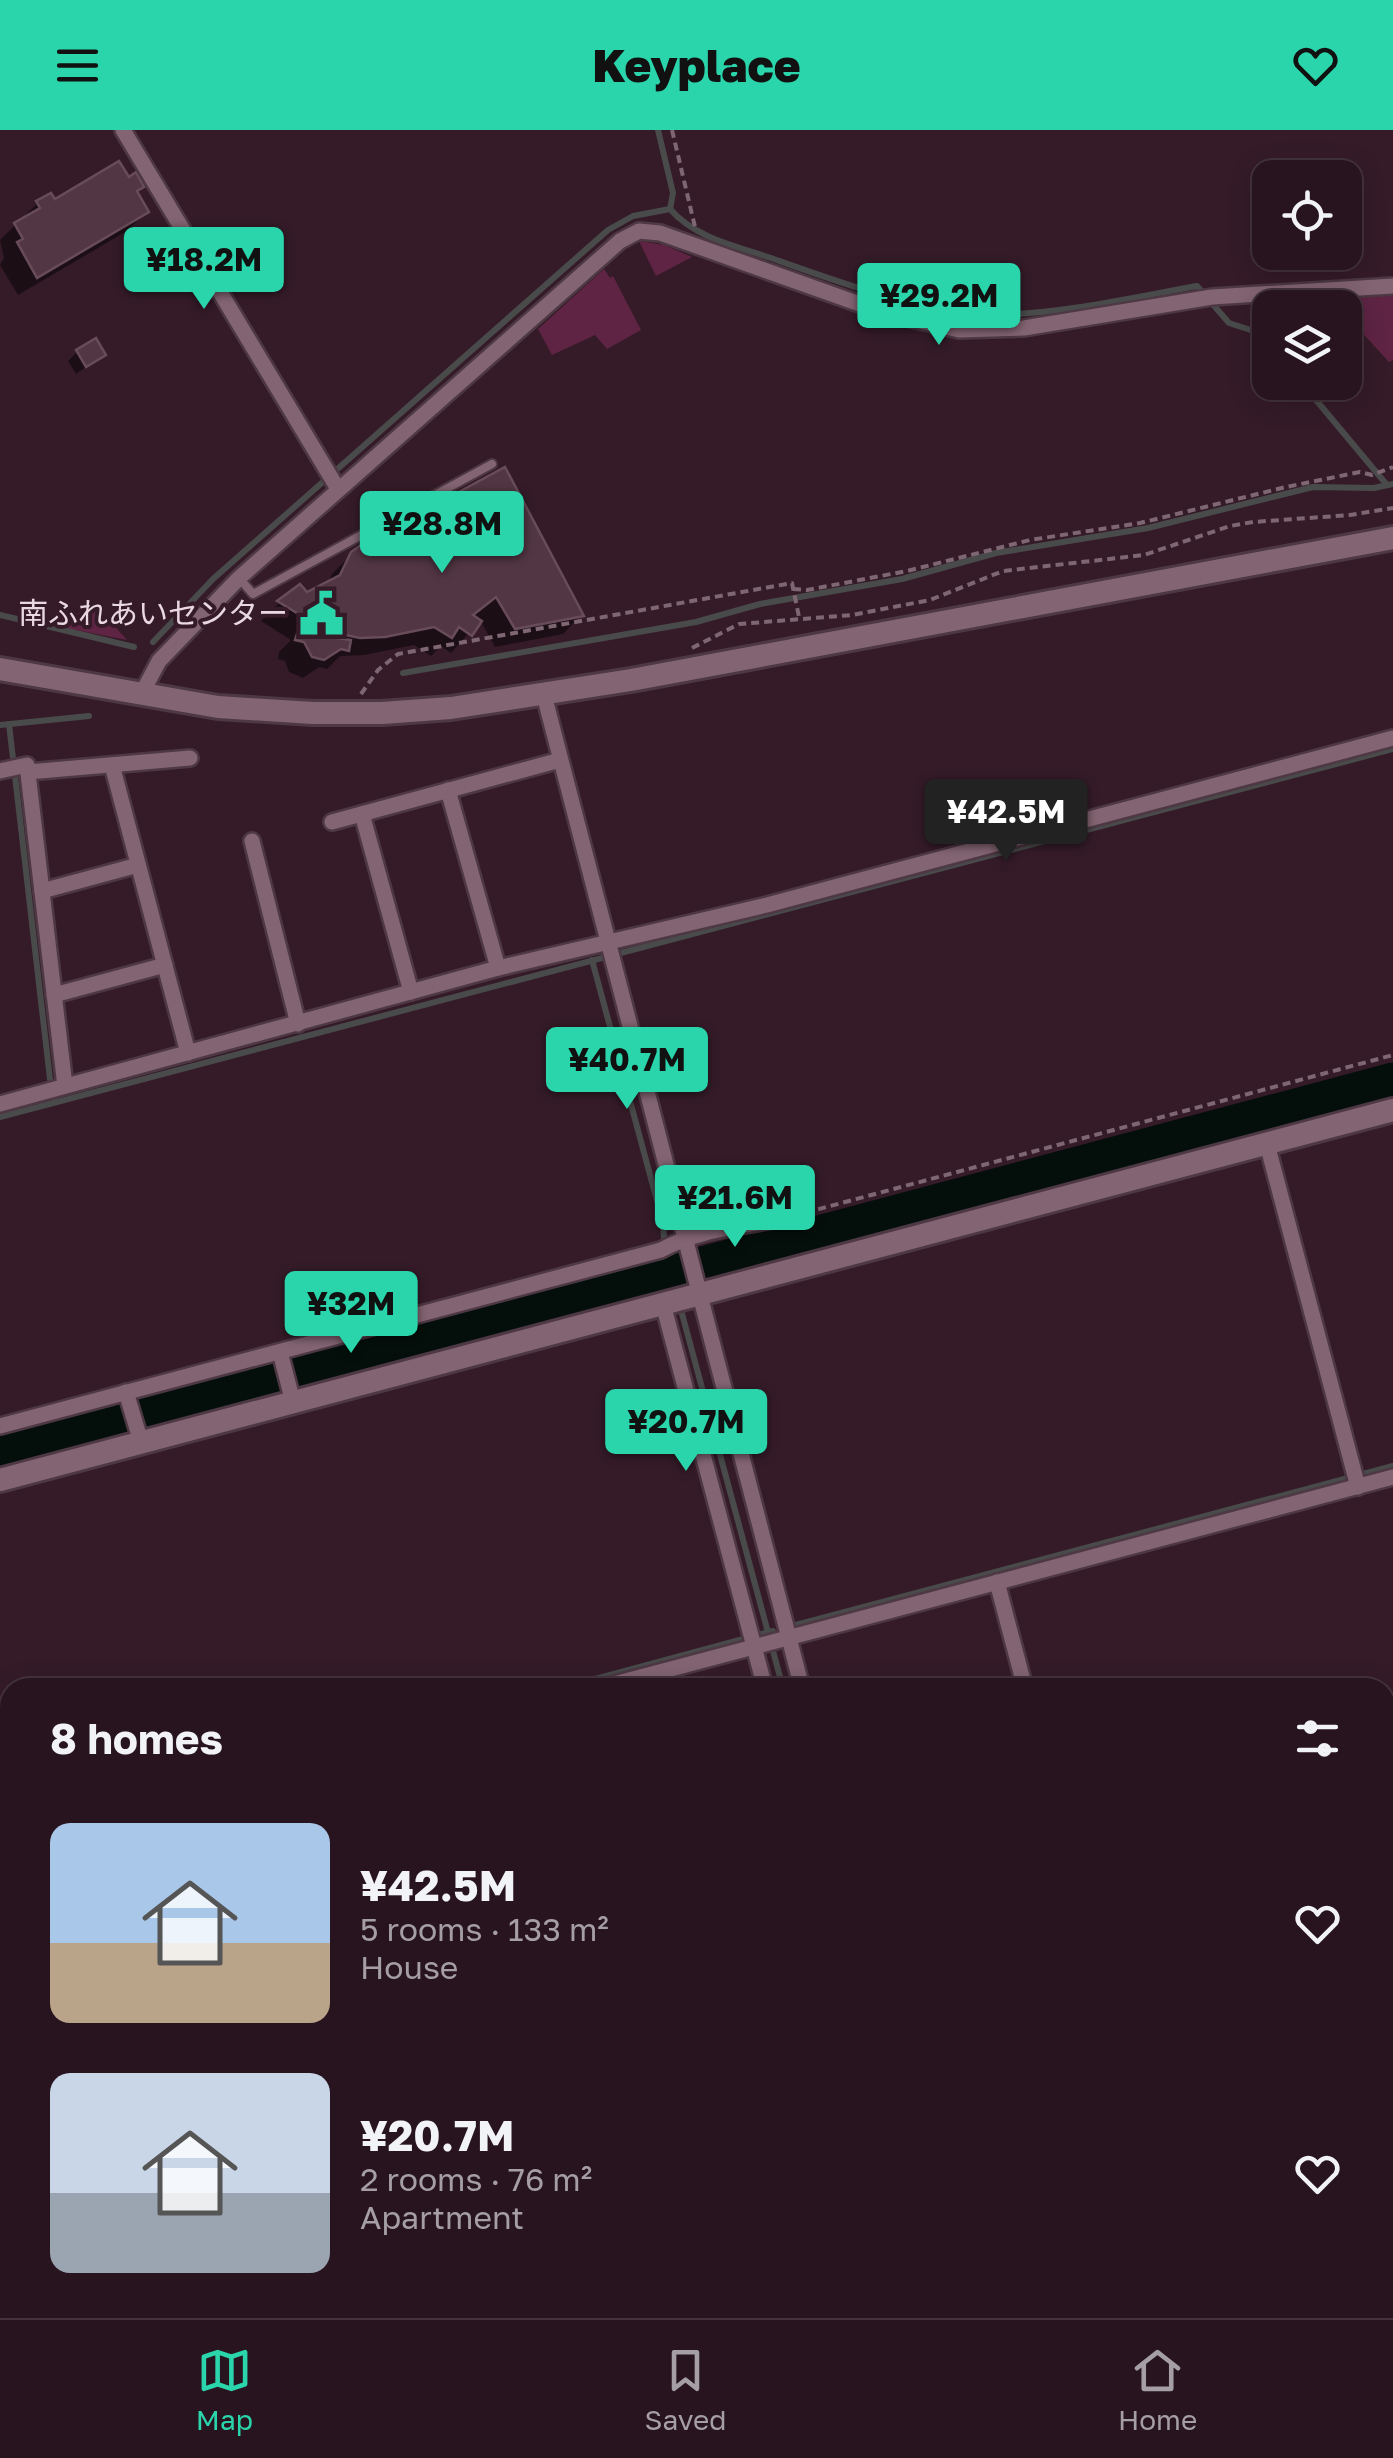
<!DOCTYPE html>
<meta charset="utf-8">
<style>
body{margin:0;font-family:"Golos Text","Noto Sans JP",sans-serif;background:#301d27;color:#f1f3f6;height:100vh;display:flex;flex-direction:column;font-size:38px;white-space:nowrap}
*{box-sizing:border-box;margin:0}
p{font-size:32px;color:#a59ea4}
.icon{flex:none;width:55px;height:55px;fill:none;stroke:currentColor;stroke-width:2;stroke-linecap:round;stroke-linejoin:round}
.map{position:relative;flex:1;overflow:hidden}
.details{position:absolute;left:0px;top:1548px;width:1395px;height:642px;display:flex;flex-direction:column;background:#28141e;border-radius:30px 30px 0 0;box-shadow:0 5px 25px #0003,0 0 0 2px #44333c}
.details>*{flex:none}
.buttons{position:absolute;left:1252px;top:30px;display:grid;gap:20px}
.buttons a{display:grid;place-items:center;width:110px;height:110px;border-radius:20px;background:#28141e;box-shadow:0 5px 25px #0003,0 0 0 2px #44333c;font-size:50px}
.price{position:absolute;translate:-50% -85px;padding:0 22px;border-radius:10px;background:#2ad5ac;color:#111;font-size:32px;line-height:65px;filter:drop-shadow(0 2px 5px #0008)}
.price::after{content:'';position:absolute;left:50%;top:60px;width:30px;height:22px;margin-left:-15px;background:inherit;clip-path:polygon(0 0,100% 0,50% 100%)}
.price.on{background:#222;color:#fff}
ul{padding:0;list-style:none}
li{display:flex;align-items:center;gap:30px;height:250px;padding:0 50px}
li span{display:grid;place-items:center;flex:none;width:280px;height:200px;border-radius:20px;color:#555}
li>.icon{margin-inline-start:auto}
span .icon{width:120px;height:120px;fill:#fffc;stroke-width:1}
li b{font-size:42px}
h2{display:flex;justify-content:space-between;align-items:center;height:120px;padding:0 50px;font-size:42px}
header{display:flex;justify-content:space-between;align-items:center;height:130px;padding:0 50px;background:#2ad5ac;color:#111;font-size:45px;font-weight:800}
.menu{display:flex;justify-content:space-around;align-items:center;height:140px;border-top:2px solid #44333c;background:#28141e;font-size:28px;color:#a59ea4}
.menu a{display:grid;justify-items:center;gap:5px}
.menu .on{color:#2ad5ac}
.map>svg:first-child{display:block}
.green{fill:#5f2444}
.shadow{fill:#0007}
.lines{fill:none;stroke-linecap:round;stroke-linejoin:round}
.stream{stroke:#494b4b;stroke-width:6}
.river{stroke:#040f0b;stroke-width:35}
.building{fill:#523643;stroke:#694c59;stroke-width:2.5}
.lane-casing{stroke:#4d3843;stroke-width:12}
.street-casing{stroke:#4d3843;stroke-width:20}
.secondary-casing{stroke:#4d3843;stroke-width:28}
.path{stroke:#7e6772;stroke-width:4;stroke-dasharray:8 5;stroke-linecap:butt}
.lane{stroke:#836472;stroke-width:8}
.street{stroke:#836472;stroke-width:15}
.secondary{stroke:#836472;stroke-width:22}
.labels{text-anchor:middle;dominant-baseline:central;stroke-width:8;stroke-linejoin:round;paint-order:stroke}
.poi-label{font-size:30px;fill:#ead8e0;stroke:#351b28;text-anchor:end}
</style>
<header><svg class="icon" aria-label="menu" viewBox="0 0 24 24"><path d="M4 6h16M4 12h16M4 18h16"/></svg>Keyplace<svg class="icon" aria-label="heart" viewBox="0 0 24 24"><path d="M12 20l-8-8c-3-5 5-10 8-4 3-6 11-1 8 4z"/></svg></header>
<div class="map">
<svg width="1393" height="2188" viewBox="0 0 1393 2188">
<rect width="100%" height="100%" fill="#351b28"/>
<!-- green -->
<g class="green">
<path d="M639,111L664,115L692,127L656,146Z"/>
<path d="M604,139L610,148L613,146L641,200L607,219L595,205L552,225L538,199Z"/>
<path d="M1393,165V230L1389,232L1345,184V178L1339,177L1332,170Z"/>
<path d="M91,470L127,510L65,498Z"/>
</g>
<!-- shadow -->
<g class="shadow">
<path d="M135,63L146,82L127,101L18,165L0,135L4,128L0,110L38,73Z"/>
<path d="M77,222L103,225L76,244L68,231Z"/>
<path d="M504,341L581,485L563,504L495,517L480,490L451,523L441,516L431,526L414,515L364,525L340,526L327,539L319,537L303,548L289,542L285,531L278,529L279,522L291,510L261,491L279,473L299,457L307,465L328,454L332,444L352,424L397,416L432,397L428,390L447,371Z"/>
<path d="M0,1752L5,1770L0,1775Z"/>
<path d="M7,1776L10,1815L5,1820L10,1819V1858L0,1860V1778Z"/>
<path d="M10,1866V1892L5,1893L0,1871Z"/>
<path d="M407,2180H471L473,2188H409Z"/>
</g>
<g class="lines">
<!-- stream -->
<g class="stream">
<path d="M670,79C695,108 736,116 771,128C833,150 928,185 993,185C1061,184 1130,168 1197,156L1229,193L1260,203L1270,215"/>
<path d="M1301,252L1387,355"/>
<path d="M0,485L134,517"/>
<path d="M153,512L213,449L608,100L633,86L670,79L673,63L658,0"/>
<path d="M403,543L696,492L760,474L902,449L996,423L1148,398L1313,357L1374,358L1393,354"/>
<path d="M9,594L50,949L56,972"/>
<path d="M0,595L89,586"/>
<path d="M592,830L663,1093L664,1108"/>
<path d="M0,987L1393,619"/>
<path d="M669,1127L672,1142"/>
<path d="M668,1143L670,1153"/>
<path d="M681,1180L783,1558"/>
<path d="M796,1495L1393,1336"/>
<path d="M562,1558L773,1501"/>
<path d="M1385,1697L1393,1695"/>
<path d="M0,1708L10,1706"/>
<path d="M0,2067L10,2065"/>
<path d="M1385,2067L1393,2065"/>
<path d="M935,2186L959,2180"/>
</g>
<!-- river -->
<path class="river" d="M0,1321L1393,950"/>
</g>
<!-- building -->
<g class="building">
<path d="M119,31L129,47L136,42L144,57L137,61L149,82L37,148L17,112L23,109L14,93L40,78L36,71L51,63L55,69Z"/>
<path d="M96,208L106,225L86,237L76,220Z"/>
<path d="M505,337L584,486L515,499L496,467L473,485L482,491L472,506L459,497L452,508L434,497L385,507L360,508L331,502L330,507L351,510L349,521L341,519L324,530L312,527L304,512L295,510L298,501L322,505L323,499L277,471L300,454L307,462L340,445L351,422L361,415L372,411L396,414L453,383L446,369Z"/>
<path d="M8,1773L10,1813L0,1815V1775Z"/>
<path d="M10,1816V1856L0,1859V1819Z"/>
<path d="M138,2180H168L170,2188H140Z"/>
<path d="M176,2180H206L208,2188H178Z"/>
<path d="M411,2180H441L443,2188H413Z"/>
<path d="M444,2180H474L475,2188H446Z"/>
</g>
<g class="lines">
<defs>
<path id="lane" d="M239,448L253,464L492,334"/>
<g id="street">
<path d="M123,0L338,359"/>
<path d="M141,565L159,531L239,448L620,111L639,101L660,103L885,183L959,200L1024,198L1212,167L1393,156"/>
<path d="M544,565L802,1558"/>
<path d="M112,635L188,923"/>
<path d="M0,641L27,635L65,956"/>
<path d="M28,642L190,628"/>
<path d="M448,660L498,838"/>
<path d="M362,684L411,862"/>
<path d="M332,692L560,630"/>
<path d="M252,711L298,894"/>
<path d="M42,761L138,735"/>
<path d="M54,865L165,835"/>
<path d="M0,974L498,838L767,775L1393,608"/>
<path d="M1267,1014L1358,1357"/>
<path d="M663,1174L765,1558"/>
<path d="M280,1222L293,1272"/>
<path d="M126,1262L141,1312"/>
<path d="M0,1296L661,1120C697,1100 738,1097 778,1089"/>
<path d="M997,1452L1025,1558"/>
<path d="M599,1558L1393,1347"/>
<path d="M0,1718L10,1716"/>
<path d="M1385,1826L1393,1856"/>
<path d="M1385,1969L1393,1967"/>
<path d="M1385,2051L1393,2049"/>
<path d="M932,2180L934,2188"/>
<path d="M968,2180L970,2188"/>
<path d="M1326,2180L1328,2188"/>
</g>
<g id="secondary">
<path d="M0,539L218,577L313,583H382L451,578L631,550L1393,408"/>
<path d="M0,1350L1393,980"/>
<path d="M1385,2093L1393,2091"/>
<path d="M1024,2188L1055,2180"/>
</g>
</defs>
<!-- lane casing -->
<use href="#lane" class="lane-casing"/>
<!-- street casing -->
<use href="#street" class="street-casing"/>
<!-- secondary casing -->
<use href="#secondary" class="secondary-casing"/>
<!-- path -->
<g class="path">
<path d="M672,0L695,97"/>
<path d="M793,459L807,460L907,441L1030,410L1140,393L1286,357L1360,342L1372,345L1393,337"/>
<path d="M692,518L739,494L852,485L930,470L1003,441L1144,425L1230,396L1253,392L1350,385L1393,378"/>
<path d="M361,564L378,540L398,524L792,453L799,487"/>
<path d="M793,1086L1393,925"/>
</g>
<!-- lane -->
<use href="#lane" class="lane"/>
<!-- street -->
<use href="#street" class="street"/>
<!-- secondary -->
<use href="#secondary" class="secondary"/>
</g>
<!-- icons -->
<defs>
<symbol id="civic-bare" viewBox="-9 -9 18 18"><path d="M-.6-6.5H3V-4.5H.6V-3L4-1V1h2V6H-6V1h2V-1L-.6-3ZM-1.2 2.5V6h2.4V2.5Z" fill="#2ad5ac" stroke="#351b28" stroke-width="2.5" paint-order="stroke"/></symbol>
</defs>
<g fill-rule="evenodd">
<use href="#civic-bare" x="290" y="452" width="63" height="63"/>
</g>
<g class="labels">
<!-- poi labels -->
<g class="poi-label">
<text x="288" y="483">南ふれあいセンター</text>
</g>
</g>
</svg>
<div class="buttons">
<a><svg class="icon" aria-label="locate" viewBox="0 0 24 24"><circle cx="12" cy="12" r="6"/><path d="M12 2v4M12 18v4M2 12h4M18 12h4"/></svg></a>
<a><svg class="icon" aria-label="layers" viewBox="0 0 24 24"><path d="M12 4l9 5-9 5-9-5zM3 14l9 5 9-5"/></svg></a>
</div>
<b class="price" style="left:204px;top:182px">¥18.2M</b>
<b class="price" style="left:939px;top:218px">¥29.2M</b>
<b class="price" style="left:442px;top:446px">¥28.8M</b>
<b class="price on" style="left:1006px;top:734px">¥42.5M</b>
<b class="price" style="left:627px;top:982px">¥40.7M</b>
<b class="price" style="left:735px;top:1120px">¥21.6M</b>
<b class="price" style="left:351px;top:1226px">¥32M</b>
<b class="price" style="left:686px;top:1344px">¥20.7M</b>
<section class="details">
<h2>8 homes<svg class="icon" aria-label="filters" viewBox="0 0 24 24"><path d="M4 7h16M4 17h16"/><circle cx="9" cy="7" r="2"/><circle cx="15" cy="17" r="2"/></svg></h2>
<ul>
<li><span style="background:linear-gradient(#a9c7e8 60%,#b9a48a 0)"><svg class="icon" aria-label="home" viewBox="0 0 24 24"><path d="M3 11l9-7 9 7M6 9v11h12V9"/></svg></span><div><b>¥42.5M</b><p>5 rooms · 133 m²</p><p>House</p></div><svg class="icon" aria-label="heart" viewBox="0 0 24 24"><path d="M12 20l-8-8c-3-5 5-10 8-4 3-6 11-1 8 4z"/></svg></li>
<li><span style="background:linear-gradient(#c9d6e8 60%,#9aa5b1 0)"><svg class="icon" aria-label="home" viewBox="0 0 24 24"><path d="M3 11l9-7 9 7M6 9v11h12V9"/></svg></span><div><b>¥20.7M</b><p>2 rooms · 76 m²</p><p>Apartment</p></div><svg class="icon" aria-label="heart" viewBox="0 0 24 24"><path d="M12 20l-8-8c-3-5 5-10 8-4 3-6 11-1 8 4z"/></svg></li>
</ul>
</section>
</div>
<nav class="menu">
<a class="on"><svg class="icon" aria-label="map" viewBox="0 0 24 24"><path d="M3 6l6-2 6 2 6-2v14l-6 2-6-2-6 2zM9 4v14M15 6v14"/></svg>Map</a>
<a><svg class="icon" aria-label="saved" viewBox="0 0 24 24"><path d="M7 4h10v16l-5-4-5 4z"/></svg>Saved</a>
<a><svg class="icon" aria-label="home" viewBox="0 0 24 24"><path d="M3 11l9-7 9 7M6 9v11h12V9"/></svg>Home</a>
</nav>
